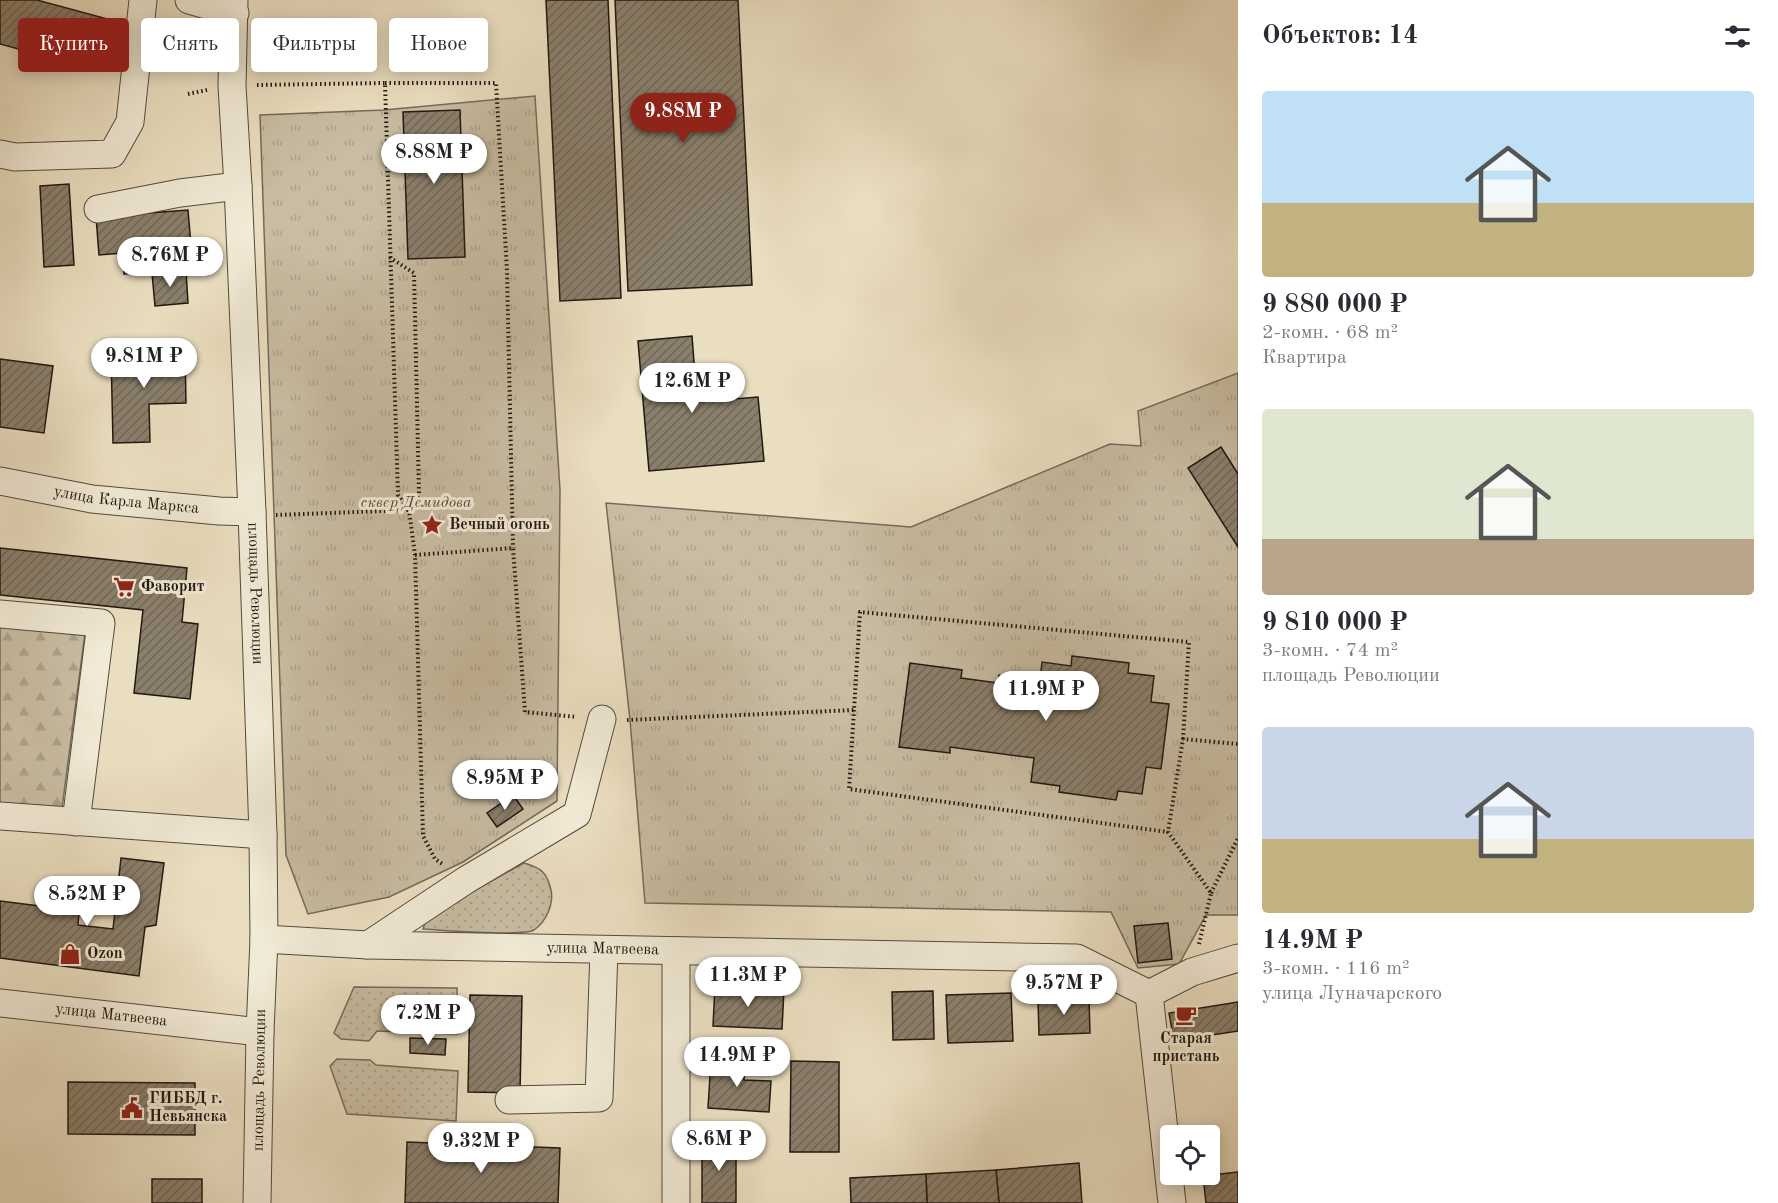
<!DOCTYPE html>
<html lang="ru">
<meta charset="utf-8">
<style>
body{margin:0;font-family:"Old Standard TT",serif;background:#f7f7f7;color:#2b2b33;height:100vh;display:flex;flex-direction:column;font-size:22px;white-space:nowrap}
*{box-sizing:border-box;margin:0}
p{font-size:20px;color:#7c7c81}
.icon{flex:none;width:33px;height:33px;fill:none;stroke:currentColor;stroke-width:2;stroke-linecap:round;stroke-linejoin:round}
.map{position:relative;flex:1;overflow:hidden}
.drawer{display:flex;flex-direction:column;background:#fff;width:540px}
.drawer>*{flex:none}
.banner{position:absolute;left:18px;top:18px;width:570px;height:54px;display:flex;gap:12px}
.tools{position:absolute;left:1160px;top:1125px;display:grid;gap:12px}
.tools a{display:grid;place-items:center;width:60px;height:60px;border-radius:6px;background:#fff;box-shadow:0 3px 15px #0003;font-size:30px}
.price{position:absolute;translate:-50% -51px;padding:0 14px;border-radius:21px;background:#fff;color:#222;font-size:20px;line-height:39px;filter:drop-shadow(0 2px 3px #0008)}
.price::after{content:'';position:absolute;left:50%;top:36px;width:18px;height:14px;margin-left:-9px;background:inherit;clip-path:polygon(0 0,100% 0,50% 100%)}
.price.on{background:#8f2418;color:#fff}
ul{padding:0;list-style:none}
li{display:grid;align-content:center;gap:12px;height:318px;padding:0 24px}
li span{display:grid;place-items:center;height:186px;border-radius:6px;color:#555}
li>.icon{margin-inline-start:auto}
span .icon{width:108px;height:108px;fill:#fffc;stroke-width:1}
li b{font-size:26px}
h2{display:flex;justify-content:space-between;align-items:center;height:72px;padding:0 24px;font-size:26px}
.pill{padding:0 21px;border-radius:6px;background:#fff;box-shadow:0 3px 15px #0003;font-size:21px;line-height:54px}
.pill.on{background:#8f2418;color:#fff}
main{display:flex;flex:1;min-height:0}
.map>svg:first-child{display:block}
.grass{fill:url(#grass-dots);stroke:#746a5a;stroke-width:1.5}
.forest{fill:url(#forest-firs);stroke:#746a5a;stroke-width:1.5}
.park{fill:url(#park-tufts);stroke:#746a5a;stroke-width:1.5}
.building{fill:url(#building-hatch);stroke:#211811;stroke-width:1.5}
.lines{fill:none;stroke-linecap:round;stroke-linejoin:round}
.minor-casing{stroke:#534a3d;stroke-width:29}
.path{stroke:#211811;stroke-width:4;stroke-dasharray:1.5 3;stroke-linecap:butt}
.minor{stroke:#f1ead6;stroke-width:27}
.labels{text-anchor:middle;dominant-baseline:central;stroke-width:6;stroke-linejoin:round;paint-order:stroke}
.street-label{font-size:16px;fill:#211811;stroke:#f1ead6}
.park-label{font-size:16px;font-style:italic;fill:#53493c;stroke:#f1ead6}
.poi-label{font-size:16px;font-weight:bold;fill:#211811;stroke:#f1ead6;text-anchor:start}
</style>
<main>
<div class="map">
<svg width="1238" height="1203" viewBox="0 0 1238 1203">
<defs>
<pattern id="grass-dots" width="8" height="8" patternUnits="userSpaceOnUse" patternTransform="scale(1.5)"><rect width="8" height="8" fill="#c8bca2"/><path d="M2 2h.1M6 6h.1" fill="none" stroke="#aca18a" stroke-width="1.8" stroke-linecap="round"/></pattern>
<pattern id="forest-firs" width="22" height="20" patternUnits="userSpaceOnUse" patternTransform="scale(1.5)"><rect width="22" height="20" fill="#c8bca2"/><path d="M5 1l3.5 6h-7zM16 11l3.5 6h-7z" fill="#aca18a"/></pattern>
<pattern id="park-tufts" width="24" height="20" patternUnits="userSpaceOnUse" patternTransform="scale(1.5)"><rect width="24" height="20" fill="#c8bca2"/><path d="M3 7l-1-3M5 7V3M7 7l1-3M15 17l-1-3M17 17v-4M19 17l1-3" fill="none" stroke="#aca18a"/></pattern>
<pattern id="building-hatch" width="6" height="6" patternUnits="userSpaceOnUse" patternTransform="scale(1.5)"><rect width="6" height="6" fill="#8a7f6c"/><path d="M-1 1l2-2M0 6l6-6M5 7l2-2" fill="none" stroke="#706757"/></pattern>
</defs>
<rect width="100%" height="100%" fill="#eadec0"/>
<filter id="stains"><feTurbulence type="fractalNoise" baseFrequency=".00333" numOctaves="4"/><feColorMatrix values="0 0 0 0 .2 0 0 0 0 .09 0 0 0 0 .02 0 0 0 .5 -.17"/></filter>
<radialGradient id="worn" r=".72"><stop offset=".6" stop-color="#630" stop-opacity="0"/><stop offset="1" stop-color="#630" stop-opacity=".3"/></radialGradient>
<!-- grass -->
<g class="grass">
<path d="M524,863C542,868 547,873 551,890C554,904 546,922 534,930C521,937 442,930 423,929L427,916Z"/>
<path d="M354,987L457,988L458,1034L377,1031L369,1041L341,1039L334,1033Z"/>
<path d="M337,1059L370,1060L376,1065L458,1071L456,1121L347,1114L330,1066Z"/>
</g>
<!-- forest -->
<path class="forest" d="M0,627L85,633L62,808L0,803Z"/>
<!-- park -->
<g class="park">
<path d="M535,96L560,490L557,801L463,862L389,897L308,914L286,855L260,115L384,110Z"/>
<path d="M1238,373V915H1206L1179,964L1138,968L1111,912L645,903L630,720L606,503L911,527L1110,444L1141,446L1138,411Z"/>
</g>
<!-- building -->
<g class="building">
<path d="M0,0H37L111,20L97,70L0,44Z"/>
<path d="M546,0H608L621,298L560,301Z"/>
<path d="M615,0H738L752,285L628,291Z"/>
<path d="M460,110L465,257L408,259L403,112Z"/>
<path d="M69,184L74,265L44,267L40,186Z"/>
<path d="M188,210L193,269L124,274L123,253L99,255L96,217Z"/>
<path d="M186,271L188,303L155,306L152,273Z"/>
<path d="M692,336L697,402L758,397L764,461L649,471L638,341Z"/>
<path d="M185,350L186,403L149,404L150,442L113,443L111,351Z"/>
<path d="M0,359L53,366L44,433L0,427Z"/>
<path d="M1221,447L1238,474V547L1188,468Z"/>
<path d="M0,548L187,568L182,622L198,624L190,699L134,693L143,610L0,595Z"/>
<path d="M1072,656L1129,663L1128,673L1154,676L1151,702L1169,704L1161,769L1146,767L1142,794L1118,791L1116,800L1059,792L1060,786L1031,782L1034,758L950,747V753L899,747L910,663L962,670L961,678L998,683L999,675L1022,678L1021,686L1039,688L1042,662L1071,666Z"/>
<path d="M513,795L523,809L497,827L487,813Z"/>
<path d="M121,858L164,863L156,925L145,927L139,976L0,958V901L79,911L78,925L113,929Z"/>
<path d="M1168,923L1172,959L1138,963L1134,926Z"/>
<path d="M715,986L784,989L782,1029L713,1026Z"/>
<path d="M933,991L934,1039L893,1040L892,992Z"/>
<path d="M1011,993L1013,1041L948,1043L946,995Z"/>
<path d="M470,995L522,996L520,1093L468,1092Z"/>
<path d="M1089,998L1090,1033L1039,1035L1038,1000Z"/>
<path d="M1238,1002V1031L1174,1041L1169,1013Z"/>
<path d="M410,1038L446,1039L445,1055L410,1053Z"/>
<path d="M711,1060L745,1061L744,1080L771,1081L769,1112L708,1108Z"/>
<path d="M791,1061L839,1062V1152H790Z"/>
<path d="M68,1082L195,1083V1135L68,1134Z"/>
<rect x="702" y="1140" width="34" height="63"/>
<path d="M407,1142L560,1148L558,1203H405Z"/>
<path d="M1079,1163L1082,1203H999L996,1170Z"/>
<path d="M996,1170L999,1203H927L926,1174Z"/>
<path d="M1238,1172V1203H1206L1203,1176Z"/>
<path d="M926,1174L927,1203H851L850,1178Z"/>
<rect x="152" y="1179" width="50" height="24"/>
</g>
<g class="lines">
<defs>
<g id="minor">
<path d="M189,0L235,13"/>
<path id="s1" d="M234,0L232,86L238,186L252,512L263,835L264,939L260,1032L257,1203"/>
<path d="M0,154L15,157L112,154L130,122L143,0"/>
<path d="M98,209L180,193L238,186"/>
<path id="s2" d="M0,481L92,499L219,511L252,512"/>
<path d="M0,614L101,623L76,822"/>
<path d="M0,816L263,835"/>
<path id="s3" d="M264,939L368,945L1077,958L1149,994"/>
<path d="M368,945L466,880L577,814L602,719"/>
<path d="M676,951V1203"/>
<path d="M1149,994L1172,1203"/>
<path d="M1149,994L1192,972L1238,958"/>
<path id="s4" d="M0,1003L260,1032"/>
<path d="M509,1100L599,1098L604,950"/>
</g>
</defs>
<!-- minor casing -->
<use href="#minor" class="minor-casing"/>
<!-- path -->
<g class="path">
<path d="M385,83H496L507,271L513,548"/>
<path d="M257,85L385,83L398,495L409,510L415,555L423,836L435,859L444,865"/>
<path d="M188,94L207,90"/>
<path d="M276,515L409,510L419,494L414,273L389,257"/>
<path d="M415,555L513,548L525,712L577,717"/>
<path d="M854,710L849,789L1168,832"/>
<path d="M627,720L854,710L860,612L1189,642L1183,739"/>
<path d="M1211,893L1238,838"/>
<path d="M1199,944L1211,893L1168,832L1183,739L1238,744"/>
</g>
<!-- minor -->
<use href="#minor" class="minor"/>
</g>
<!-- icons -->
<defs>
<symbol id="sight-bare" viewBox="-9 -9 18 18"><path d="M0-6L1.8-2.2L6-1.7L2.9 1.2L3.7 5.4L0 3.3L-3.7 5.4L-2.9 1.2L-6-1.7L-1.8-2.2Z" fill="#8f2418" stroke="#f1ead6" stroke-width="2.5" paint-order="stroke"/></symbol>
<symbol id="supermarket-bare" viewBox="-9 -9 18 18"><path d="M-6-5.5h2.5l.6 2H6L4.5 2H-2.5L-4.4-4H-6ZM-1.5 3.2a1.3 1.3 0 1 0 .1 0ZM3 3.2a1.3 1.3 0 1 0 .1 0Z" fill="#8f2418" stroke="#f1ead6" stroke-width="2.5" paint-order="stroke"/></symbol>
<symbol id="shop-bare" viewBox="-9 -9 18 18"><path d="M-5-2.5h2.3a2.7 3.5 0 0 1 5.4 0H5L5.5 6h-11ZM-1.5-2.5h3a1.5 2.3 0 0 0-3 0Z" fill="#8f2418" stroke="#f1ead6" stroke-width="2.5" paint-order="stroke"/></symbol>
<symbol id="cafe-bare" viewBox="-9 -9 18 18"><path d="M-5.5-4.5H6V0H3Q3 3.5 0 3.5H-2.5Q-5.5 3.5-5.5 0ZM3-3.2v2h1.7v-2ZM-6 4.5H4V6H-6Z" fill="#8f2418" stroke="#f1ead6" stroke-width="2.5" paint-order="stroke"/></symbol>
<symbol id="civic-bare" viewBox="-9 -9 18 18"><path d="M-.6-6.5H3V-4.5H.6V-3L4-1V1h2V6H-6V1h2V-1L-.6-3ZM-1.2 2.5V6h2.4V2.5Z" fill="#8f2418" stroke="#f1ead6" stroke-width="2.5" paint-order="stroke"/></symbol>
</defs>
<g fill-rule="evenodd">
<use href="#sight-bare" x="417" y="510" width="30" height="30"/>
<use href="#supermarket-bare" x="109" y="572" width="30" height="30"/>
<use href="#shop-bare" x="55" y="939" width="30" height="30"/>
<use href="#cafe-bare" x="1171" y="1000" width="30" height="30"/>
<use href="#civic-bare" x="117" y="1093" width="30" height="30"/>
</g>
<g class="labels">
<!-- street labels -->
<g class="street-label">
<text stroke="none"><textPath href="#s2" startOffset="128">улица Карла Маркса</textPath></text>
<text stroke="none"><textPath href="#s1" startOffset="594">площадь Революции</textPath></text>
<text stroke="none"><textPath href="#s3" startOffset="339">улица Матвеева</textPath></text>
<text stroke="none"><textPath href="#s4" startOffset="112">улица Матвеева</textPath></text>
<text transform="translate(260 1080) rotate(-89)">площадь Революции</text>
</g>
<!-- park labels -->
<g class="park-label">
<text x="416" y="503">сквер Демидова</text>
</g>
<!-- poi labels -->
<g class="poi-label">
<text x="449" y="525">Вечный огонь</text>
<text x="141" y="587">Фаворит</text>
<text x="87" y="954">Ozon</text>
<text x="1186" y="1039" text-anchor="middle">Старая<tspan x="1186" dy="18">пристань</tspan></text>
<text x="149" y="1099">ГИББД г.<tspan x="149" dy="18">Невьянска</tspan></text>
</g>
</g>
<rect width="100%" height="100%" filter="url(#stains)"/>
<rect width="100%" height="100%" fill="url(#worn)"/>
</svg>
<div class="tools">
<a><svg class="icon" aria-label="locate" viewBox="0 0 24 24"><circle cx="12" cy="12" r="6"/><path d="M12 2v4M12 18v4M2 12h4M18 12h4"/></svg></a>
</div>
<b class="price on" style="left:683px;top:144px">9.88M ₽</b>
<b class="price" style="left:434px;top:185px">8.88M ₽</b>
<b class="price" style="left:170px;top:288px">8.76M ₽</b>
<b class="price" style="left:144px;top:389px">9.81M ₽</b>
<b class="price" style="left:692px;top:414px">12.6M ₽</b>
<b class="price" style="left:1046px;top:722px">11.9M ₽</b>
<b class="price" style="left:505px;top:811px">8.95M ₽</b>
<b class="price" style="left:87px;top:927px">8.52M ₽</b>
<b class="price" style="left:748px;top:1008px">11.3M ₽</b>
<b class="price" style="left:1064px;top:1016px">9.57M ₽</b>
<b class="price" style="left:428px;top:1046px">7.2M ₽</b>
<b class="price" style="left:737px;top:1088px">14.9M ₽</b>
<b class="price" style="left:719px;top:1172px">8.6M ₽</b>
<b class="price" style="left:481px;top:1174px">9.32M ₽</b>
<div class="banner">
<a class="pill on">Купить</a>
<a class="pill">Снять</a>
<a class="pill">Фильтры</a>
<a class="pill">Новое</a>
</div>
</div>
<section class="drawer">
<h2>Объектов: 14<svg class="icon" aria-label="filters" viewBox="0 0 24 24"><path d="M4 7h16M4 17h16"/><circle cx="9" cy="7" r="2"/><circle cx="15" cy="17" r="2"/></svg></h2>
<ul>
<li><span style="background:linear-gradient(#bfe0f5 60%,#c2b280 0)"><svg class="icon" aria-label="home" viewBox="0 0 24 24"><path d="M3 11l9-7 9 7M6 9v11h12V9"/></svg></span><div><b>9 880 000 ₽</b><p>2-комн. · 68 m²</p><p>Квартира</p></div></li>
<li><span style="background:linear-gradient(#dfe7d0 70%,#b9a48a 0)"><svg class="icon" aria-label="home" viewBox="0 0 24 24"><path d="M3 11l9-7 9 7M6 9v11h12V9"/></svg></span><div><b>9 810 000 ₽</b><p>3-комн. · 74 m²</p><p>площадь Революции</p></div></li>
<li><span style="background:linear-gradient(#c9d6e8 60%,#c2b280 0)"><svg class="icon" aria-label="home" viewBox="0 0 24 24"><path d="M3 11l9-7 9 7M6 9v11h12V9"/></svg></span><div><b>14.9M ₽</b><p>3-комн. · 116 m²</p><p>улица Луначарского</p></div></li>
</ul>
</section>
</main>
